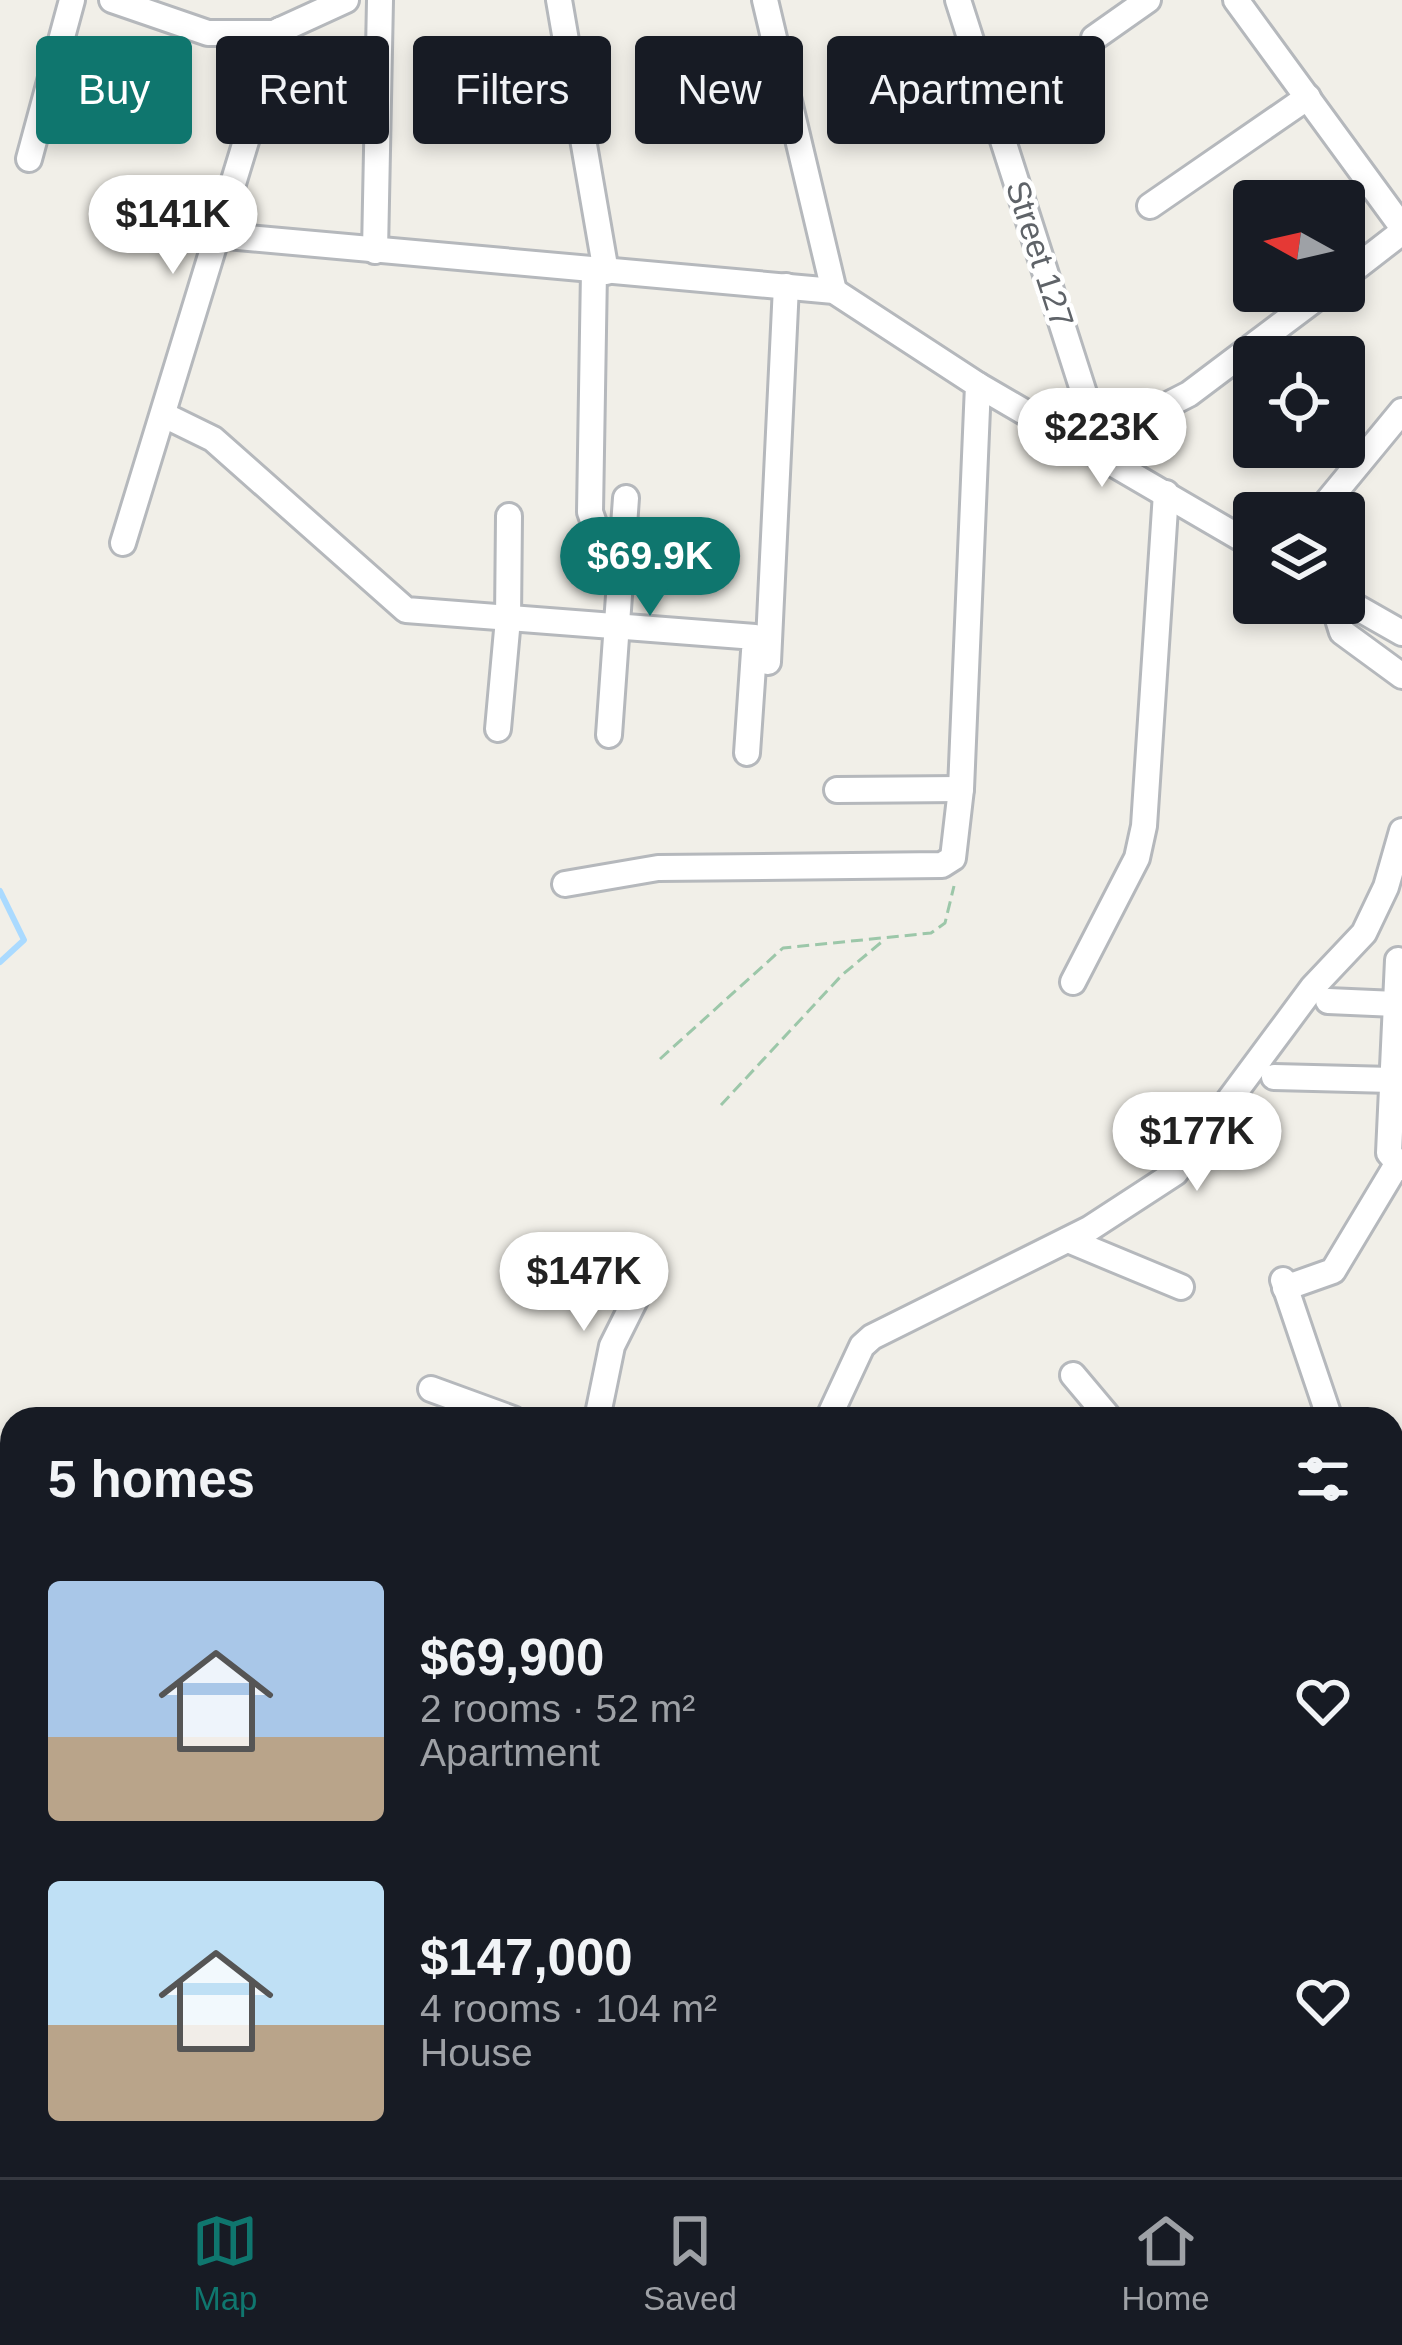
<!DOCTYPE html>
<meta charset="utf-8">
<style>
body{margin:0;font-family:Helvetica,sans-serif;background:#20242c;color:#f1f3f6;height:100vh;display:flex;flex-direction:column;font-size:45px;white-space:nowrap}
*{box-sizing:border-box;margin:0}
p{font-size:39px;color:#9ea1a6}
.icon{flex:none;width:66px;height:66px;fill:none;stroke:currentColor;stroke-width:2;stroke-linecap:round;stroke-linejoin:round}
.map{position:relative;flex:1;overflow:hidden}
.sheet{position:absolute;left:0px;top:1407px;width:1404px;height:771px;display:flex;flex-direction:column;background:#171b24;border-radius:36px 36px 0 0;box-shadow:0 6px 18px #0003}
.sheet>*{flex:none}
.banner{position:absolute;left:36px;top:36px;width:1332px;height:108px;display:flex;gap:24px}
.needle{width:78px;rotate:278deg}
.tools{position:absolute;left:1233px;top:180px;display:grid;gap:24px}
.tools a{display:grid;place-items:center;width:132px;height:132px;border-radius:12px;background:#171b24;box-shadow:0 6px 18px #0003;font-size:60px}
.price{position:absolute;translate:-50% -102px;padding:0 27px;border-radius:42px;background:#fff;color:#222;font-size:39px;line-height:78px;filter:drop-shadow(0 3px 6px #0008)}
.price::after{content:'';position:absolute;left:50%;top:72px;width:36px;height:27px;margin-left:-18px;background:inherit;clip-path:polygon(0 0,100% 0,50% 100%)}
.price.selected{background:#0f766e;color:#fff}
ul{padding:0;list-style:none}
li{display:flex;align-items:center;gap:36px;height:300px;padding:0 48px}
li span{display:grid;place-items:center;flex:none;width:336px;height:240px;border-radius:12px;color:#555}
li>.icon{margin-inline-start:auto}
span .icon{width:144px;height:144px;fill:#fffc;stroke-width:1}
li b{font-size:51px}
h2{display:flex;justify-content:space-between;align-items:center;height:144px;padding:0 48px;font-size:51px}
.tag{padding:0 42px;border-radius:12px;background:#171b24;box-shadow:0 6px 18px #0003;font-size:42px;line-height:108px}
.tag.selected{background:#0f766e;color:#fff}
.tabs{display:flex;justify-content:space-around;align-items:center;height:168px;border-top:3px solid #363941;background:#171b24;font-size:33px;color:#9ea1a6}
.tabs a{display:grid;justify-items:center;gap:6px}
.tabs .selected{color:#0f766e}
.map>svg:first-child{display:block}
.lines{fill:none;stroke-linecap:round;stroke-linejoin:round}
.stream{stroke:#aadaff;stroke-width:6}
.minor-casing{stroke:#b5b8bc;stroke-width:30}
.major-casing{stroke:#f2c960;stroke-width:39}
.path{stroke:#9cc7a9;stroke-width:3;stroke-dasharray:12 6;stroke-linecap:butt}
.minor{stroke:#fff;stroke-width:24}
.major{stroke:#fff2af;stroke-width:33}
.labels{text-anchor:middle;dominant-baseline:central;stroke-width:9;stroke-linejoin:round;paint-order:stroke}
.street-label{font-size:33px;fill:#5f6368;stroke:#fff}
</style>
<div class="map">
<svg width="1402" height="2177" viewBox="0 0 1402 2177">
<rect width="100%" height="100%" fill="#f1efe8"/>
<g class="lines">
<!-- stream -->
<path class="stream" d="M0,891L24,940L0,962"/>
<defs>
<g id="minor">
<path d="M112,0L208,33H274L346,0"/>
<path d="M559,0L606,272"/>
<path d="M765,0L834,291"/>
<path d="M958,0L1099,440"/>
<path d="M1236,0L1402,227"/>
<path d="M1094,38L1148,0"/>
<path d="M29,159L72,0"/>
<path d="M1150,206L1308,97"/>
<path d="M216,235L834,291L978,385L961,789L953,858L942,865L658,868L565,884"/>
<path d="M375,251L380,0"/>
<path d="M594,271L590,512L601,543L623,573"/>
<path d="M1344,277L1402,232"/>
<path d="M978,385L1254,546"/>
<path d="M166,416L213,439L406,610L755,637L747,753"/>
<path d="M1089,445L1189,394L1326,291"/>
<path d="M1318,513L1402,411"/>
<path d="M123,543L280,30"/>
<path d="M1344,600L1402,633"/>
<path d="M1344,603L1337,616L1342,632L1402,676"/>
<path d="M768,662L786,286"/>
<path d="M498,729L508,619L509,516"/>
<path d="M609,735L626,498"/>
<path d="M837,790L961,789"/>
<path d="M1398,960L1389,1153L1402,1168"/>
<path d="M1073,982L1137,858L1144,826L1166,493"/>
<path d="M1328,1001L1396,1004"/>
<path d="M1274,1077L1392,1080"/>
<path d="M1068,1240L1181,1287"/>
<path d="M1283,1280L1330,1419"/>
<path d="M1285,1288L1333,1271L1396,1166"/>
<path d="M1073,1375L1110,1419"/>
<path d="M431,1389L513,1419"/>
<path d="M597,1419L612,1346L641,1288"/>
<path d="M828,1419L862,1346L872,1337L1089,1229L1175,1173L1313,987L1364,933L1386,887L1402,831"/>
<path d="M1392,1468L1402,1466"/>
<path d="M1392,1590L1402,1589"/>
<path d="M1392,1691L1402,1700"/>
<path d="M891,2177L899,2166"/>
<path d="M1059,2177L1065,2166"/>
</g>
<g id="major">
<path d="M0,1729L12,1737"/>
<path d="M748,2166L767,2177"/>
<path d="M790,2166L809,2177"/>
<path d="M255,2177L260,2166"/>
</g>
</defs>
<!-- minor casing -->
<use href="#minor" class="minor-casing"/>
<!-- major casing -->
<use href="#major" class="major-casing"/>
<!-- path -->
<g class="path">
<path d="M660,1059L783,948L931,933L945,923L954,886"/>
<path d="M721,1105L842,975L884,940"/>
</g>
<!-- minor -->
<use href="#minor" class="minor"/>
<!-- major -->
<use href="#major" class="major"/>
</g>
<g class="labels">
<!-- street labels -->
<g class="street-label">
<text transform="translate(1040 254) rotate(72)">Street 127</text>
</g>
</g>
</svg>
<div class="tools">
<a><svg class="needle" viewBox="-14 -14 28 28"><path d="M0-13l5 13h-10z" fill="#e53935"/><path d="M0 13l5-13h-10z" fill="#9ea1a6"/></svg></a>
<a><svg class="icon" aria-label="locate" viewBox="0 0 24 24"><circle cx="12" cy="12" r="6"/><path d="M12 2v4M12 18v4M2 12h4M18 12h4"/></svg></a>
<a><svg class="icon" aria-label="layers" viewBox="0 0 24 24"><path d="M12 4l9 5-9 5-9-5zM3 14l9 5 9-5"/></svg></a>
</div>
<b class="price" style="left:173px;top:277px">$141K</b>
<b class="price" style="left:1102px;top:490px">$223K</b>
<b class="price selected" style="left:650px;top:619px">$69.9K</b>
<b class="price" style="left:1197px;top:1194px">$177K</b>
<b class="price" style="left:584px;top:1334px">$147K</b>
<div class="banner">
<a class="tag selected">Buy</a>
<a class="tag">Rent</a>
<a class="tag">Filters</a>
<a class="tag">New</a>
<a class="tag">Apartment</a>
</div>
<section class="sheet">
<h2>5 homes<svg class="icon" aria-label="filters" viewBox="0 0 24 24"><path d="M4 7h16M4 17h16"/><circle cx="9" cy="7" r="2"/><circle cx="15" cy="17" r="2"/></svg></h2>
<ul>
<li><span style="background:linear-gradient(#a9c7e8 65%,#b9a48a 0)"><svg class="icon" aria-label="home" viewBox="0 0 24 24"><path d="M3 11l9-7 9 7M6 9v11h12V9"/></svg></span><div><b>$69,900</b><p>2 rooms · 52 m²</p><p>Apartment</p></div><svg class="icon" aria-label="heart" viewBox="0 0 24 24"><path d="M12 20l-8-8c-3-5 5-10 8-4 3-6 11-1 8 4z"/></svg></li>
<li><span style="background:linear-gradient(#bfe0f5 60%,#b9a48a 0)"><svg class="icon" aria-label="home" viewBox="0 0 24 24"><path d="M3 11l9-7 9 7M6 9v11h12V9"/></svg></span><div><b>$147,000</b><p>4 rooms · 104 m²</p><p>House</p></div><svg class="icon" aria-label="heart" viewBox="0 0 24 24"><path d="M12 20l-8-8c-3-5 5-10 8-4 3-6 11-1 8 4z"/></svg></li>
</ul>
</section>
</div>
<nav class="tabs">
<a class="selected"><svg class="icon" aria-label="map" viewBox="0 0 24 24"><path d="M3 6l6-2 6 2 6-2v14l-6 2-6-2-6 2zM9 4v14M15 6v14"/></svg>Map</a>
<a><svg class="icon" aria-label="saved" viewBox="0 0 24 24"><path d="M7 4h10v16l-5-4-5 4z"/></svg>Saved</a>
<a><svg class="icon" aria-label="home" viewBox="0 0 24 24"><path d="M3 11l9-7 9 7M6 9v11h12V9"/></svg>Home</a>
</nav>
